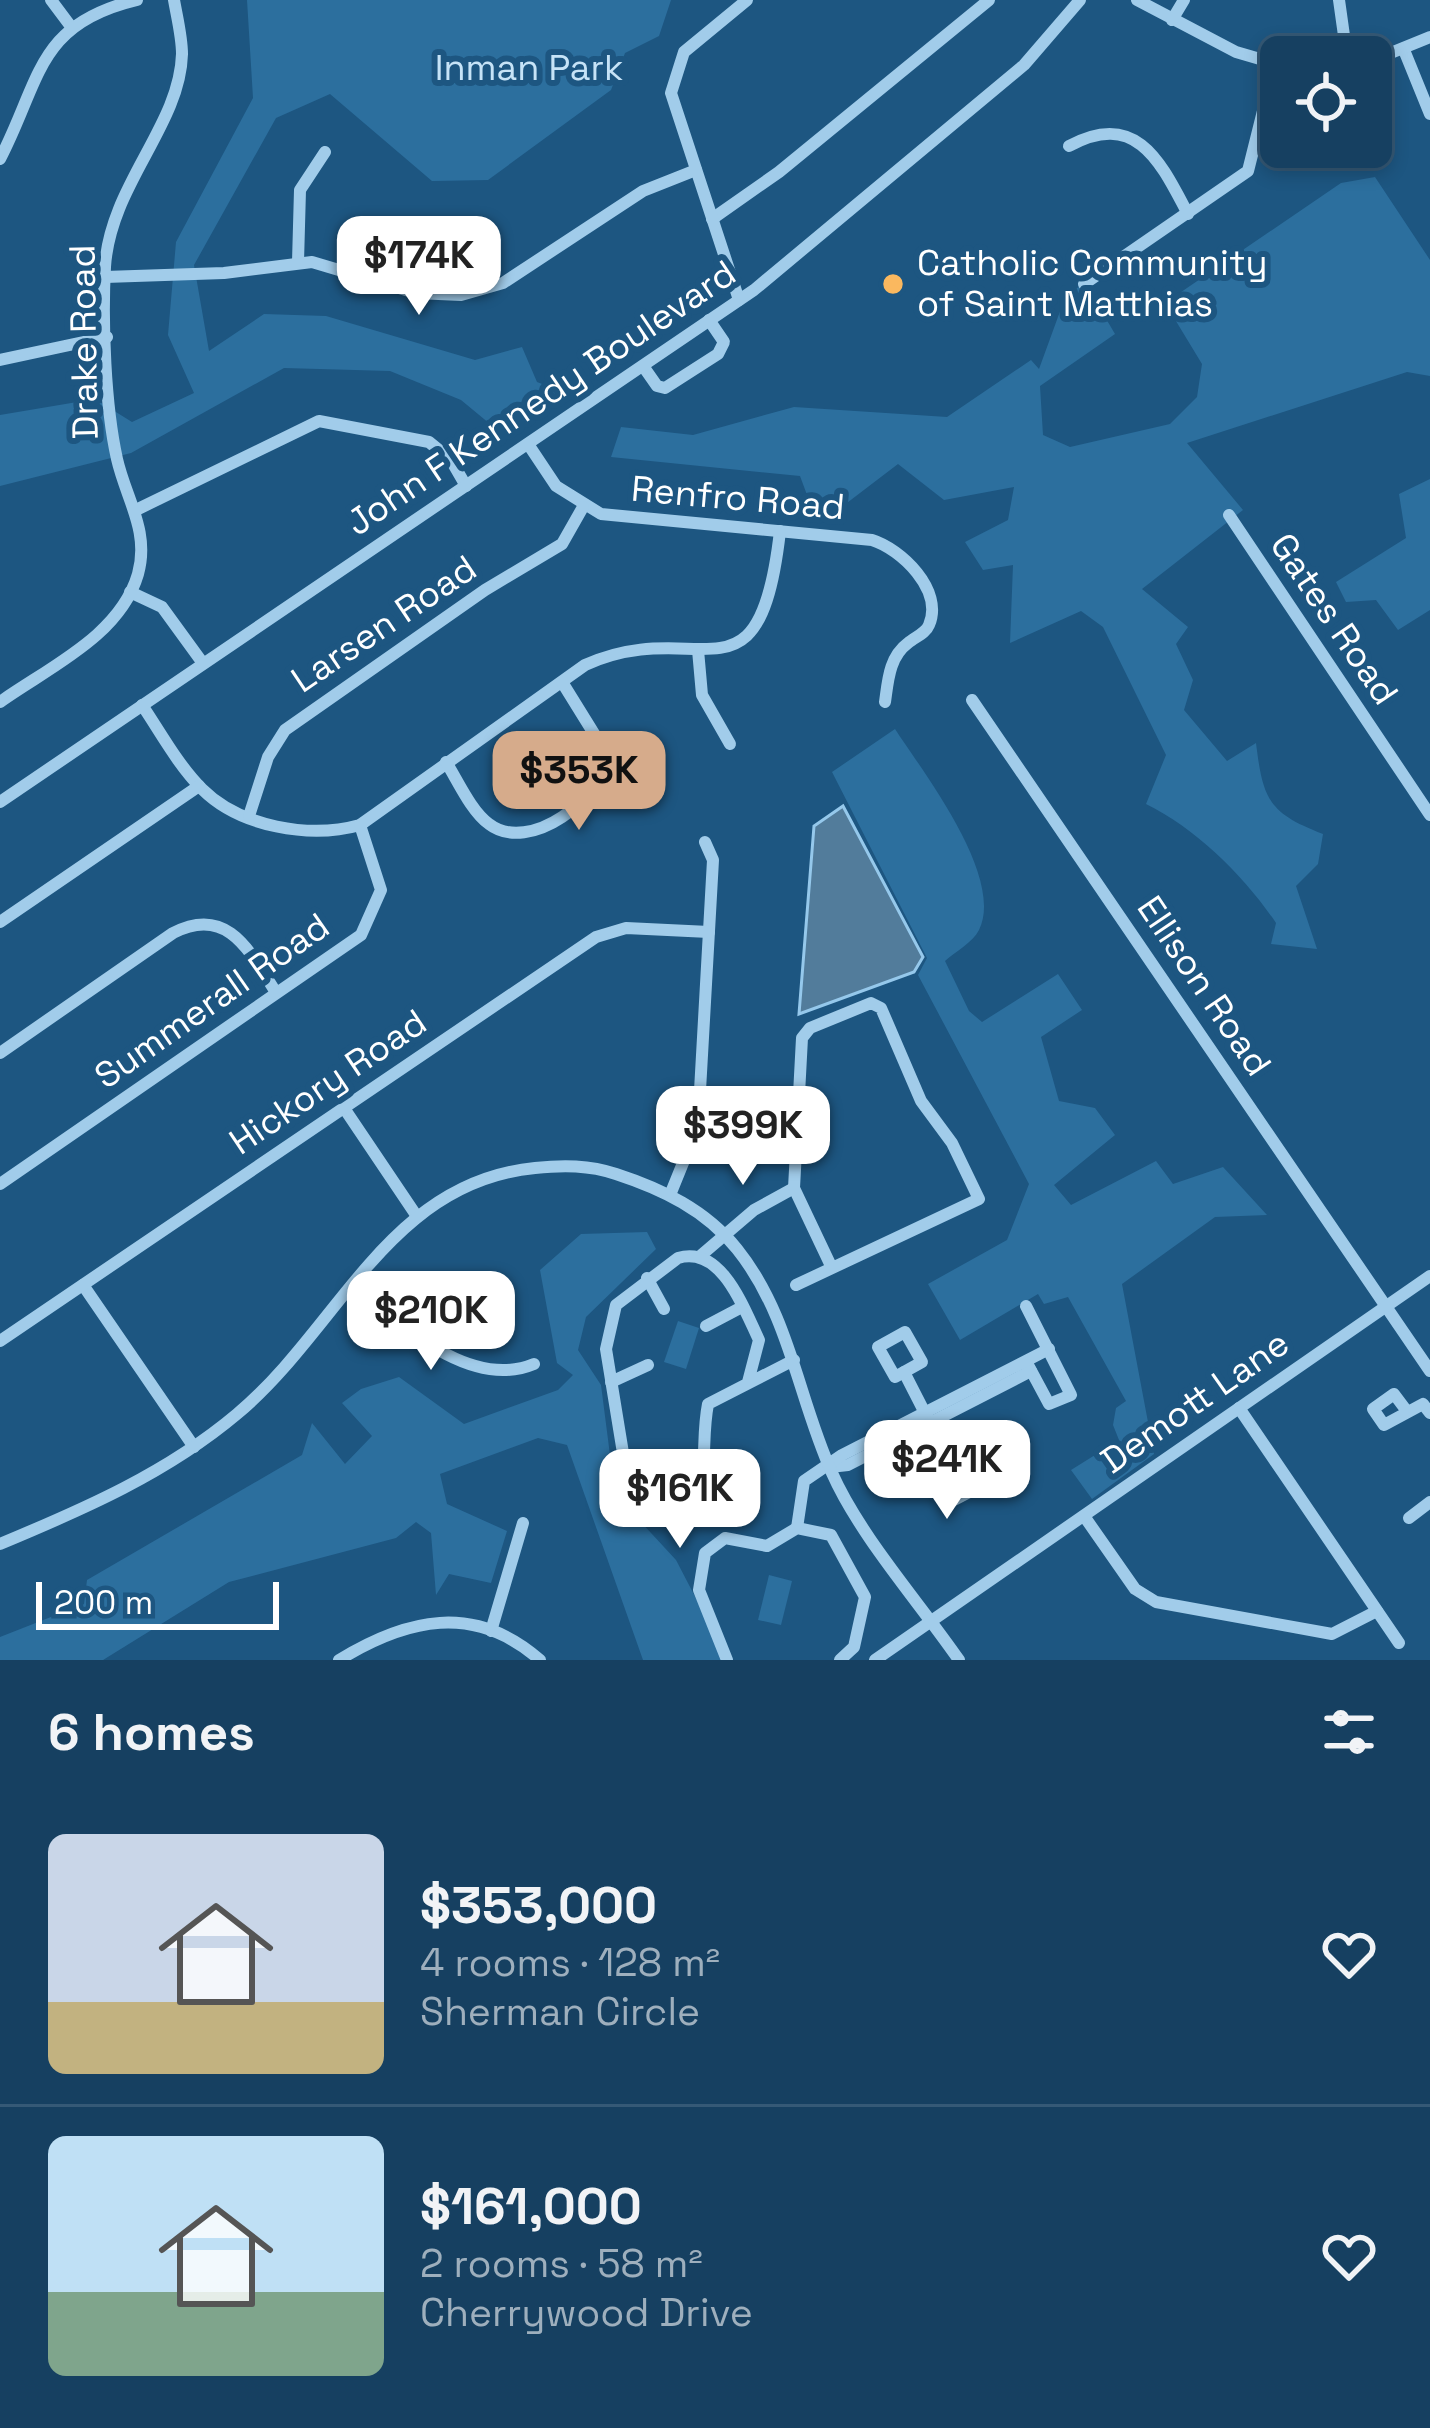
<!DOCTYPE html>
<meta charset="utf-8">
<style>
body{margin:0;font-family:"Space Grotesk",sans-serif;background:#1f4767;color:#f1f3f6;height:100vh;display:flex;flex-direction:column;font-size:45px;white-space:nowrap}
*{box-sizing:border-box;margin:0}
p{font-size:39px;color:#9eafbd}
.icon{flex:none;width:66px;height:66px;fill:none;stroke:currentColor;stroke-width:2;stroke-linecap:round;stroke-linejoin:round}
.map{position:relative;height:1660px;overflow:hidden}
.drawer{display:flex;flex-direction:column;background:#164061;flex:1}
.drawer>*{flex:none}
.buttons{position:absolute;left:1260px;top:36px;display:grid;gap:24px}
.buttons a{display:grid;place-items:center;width:132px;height:132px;border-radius:18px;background:#164061;box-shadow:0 6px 18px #0003,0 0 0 3px #355976;font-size:60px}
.scale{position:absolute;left:36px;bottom:30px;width:243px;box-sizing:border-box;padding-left:12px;border:6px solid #fff;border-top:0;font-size:33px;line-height:42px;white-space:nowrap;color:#fff;-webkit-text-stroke:9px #1d5681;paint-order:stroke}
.price{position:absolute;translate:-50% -102px;padding:0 27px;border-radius:24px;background:#fff;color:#222;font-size:39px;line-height:78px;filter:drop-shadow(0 3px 6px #0008)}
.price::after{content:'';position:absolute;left:50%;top:72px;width:36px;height:27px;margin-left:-18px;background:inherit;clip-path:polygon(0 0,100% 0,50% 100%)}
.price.on{background:#d6ab8b;color:#111}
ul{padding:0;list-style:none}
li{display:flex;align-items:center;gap:36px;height:300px;padding:0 48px}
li+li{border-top:3px solid #355976}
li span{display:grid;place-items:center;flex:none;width:336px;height:240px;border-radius:18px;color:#555}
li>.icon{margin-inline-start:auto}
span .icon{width:144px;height:144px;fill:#fffc;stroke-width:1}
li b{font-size:51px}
h2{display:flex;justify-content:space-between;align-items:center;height:144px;padding:0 48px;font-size:51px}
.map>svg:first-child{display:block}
.green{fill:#2c6f9e}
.water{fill:#527c9b;stroke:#95c8eb;stroke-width:3}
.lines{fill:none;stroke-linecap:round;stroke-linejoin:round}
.minor{stroke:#a1ccea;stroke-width:12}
.poi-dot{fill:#fab85f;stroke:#1d5681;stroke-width:4.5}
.labels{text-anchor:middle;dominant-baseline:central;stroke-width:12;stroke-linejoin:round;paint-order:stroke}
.park-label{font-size:36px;fill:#c6e3f7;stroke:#1d5681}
.poi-label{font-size:36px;fill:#fff;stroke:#1d5681;text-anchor:start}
.street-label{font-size:36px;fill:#fff;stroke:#1d5681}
</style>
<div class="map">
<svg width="1430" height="1660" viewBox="0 0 1430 1660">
<rect width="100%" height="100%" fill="#1d5681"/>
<!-- green -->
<g class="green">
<path d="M247,0H671L659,36L625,53L611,90L488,180L432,181L330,94L276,118L194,265L209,351L264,314L326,316L475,360L522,347L537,382L568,394L507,438L461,400L390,371L284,368L131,453L0,486V415L95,399L132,422L194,393L168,335L176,242L253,98Z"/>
<path d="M1375,177L1430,260V376L1407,372L1187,443L1243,510L1142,589L1188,627L1176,644L1193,680L1184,710L1227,761L1256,743C1263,799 1268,813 1323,834L1318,864L1296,886L1317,949L1271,944L1276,923C1245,877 1197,829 1146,804L1166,755L1103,627L1081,611L1010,643L1013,565L983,570L965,542L1008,520L1014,487L944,500L898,464L839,509L810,503L800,476L611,457L621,427L693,435L794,407L947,417L1031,360L1039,369L1066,295L1085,283L1115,334L1040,386L1043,435L1070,447L1170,424L1197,397L1202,364L1165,303L1341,183Z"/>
<path d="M1430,479V610L1398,630L1376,600L1346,602L1336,582L1406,538L1399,494Z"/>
<path d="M895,729C923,772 1005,877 979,930C973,942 955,952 945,961L969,1011L982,1022L1058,974L1082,1010L1041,1037L1059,1101L1095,1108L1115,1135L1054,1185L1071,1205L1156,1161L1173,1184L1223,1167L1267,1215L1215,1217L1122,1284L1154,1454L1092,1499L1071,1470L1119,1440L1113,1425L1116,1408L1126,1401L1068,1297L1044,1304L1038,1294L960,1340L928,1284L1007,1240L1029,1184L918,975L927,958L832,772Z"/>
<path d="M647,1232L656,1249L586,1317L578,1350L601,1385L615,1494L676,1560L728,1660H643L567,1445L538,1438L440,1474L447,1504L507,1531L491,1583L449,1574L436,1595L431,1533L416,1522L396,1538L229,1582L103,1660H0V1637L84,1604L87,1580L302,1455L312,1423L345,1464L372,1436L342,1403L361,1389L399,1377L464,1424L558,1390L573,1375L557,1363L540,1270L581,1234Z"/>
<path d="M678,1321L699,1328L686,1369L664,1362Z"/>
<path d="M769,1575L792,1581L781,1625L758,1620Z"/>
</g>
<!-- water -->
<path class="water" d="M843,806L923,957L914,972L799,1014L814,826Z"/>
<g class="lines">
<!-- minor -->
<g class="minor">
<path d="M51,0L72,28"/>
<path d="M1137,0L1236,52L1281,65"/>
<path d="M1339,0L1347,57"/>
<path d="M1172,20L1184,0"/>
<path d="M1404,50L1430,114"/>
<path d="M1371,61L1430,37"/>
<path d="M1069,146C1137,109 1161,163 1188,214"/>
<path d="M0,159C41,80 36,24 137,0"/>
<path d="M712,219L779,172L989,0"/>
<path d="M298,262L300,190L325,152"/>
<path d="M105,277L224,273L312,262L416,293L461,295L503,283L643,191L696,170"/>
<path d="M1084,284L1248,171L1275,63"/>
<path d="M739,300L671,93L684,52L747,0"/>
<path d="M0,360L107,337"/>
<path d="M643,366L657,386L665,388L718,354L724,342L709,320"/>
<path d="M528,444L556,486L601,514L872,540C901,549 944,590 929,625C926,633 915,637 908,643C889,657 888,681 885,702"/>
<path d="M136,510L319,421L429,442L451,460L466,486"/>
<path d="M1229,515L1430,815"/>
<path d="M130,592L162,607L202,662"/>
<path d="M698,650L702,695L730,744"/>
<path d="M972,700L1430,1371"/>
<path d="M0,702C49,667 120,636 138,574C150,531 126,499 117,459C105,405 102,322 105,267C110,185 180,126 182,54C182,37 177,17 174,0"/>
<path d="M142,705C161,733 178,765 202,789C240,827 310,839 360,825L585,665C699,613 759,717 780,531"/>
<path d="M446,762C458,781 471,811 489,824C529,855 605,798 606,753L562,682"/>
<path d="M0,802L754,290L1024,65L1080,0"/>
<path d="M249,816L268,757L285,730L485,590L562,544L583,507"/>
<path d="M0,922L199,786"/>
<path d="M0,1053L173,933C227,905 249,950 275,991"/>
<path d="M344,1108L416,1215"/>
<path d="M0,1184L361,935L381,890L360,825"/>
<path d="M670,1195L698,1126L713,860L705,842"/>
<path d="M699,1257L754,1210L794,1188"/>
<path d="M647,1278L664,1309"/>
<path d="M83,1285L194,1447"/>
<path d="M352,1285C398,1322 469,1391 534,1364"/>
<path d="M796,1285L979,1199L952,1143L921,1101L881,1008L871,1003L810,1028L802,1038L794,1188L831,1266"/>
<path d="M1026,1306L1071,1395L1049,1404L1027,1363"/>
<path d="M706,1326L742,1307"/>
<path d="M905,1332L922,1362L895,1377L878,1347Z"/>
<path d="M0,1341L596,937L626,928L709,932"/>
<path d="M904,1372L951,1464"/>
<path d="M611,1382L648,1365"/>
<path d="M748,1382L759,1340C744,1309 722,1245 678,1258L616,1305L606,1349L623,1453L628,1464C726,1515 696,1465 708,1404L794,1360"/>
<path d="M1239,1408L1399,1643"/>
<path d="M1406,1410L1394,1394L1373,1409L1384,1425L1423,1404L1430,1413"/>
<path d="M965,1456L981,1486L954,1500L939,1470Z"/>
<path d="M830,1467L848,1465L1031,1371"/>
<path d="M1084,1516L1135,1589L1156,1602L1332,1634L1377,1611"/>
<path d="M1409,1518L1430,1502"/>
<path d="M797,1528L804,1481L842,1455L1049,1349"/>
<path d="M0,1544C84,1509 167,1473 237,1414C339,1329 388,1182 535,1168C563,1165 589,1165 616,1174C662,1189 706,1210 737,1249C790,1315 798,1398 832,1473C860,1536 919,1602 959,1660"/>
<path d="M491,1631L523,1523"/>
<path d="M339,1660C406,1619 474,1602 540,1660"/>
<path d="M727,1660L699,1590L705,1553L725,1538L767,1546L797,1528L831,1535L865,1597L854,1647L840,1660"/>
<path d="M875,1660L1430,1276"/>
</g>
</g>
<!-- markers -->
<circle class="poi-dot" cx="893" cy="284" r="12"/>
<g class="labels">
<!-- park labels -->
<g class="park-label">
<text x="529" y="68">Inman Park</text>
</g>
<!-- poi labels -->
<g class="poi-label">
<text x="917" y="263">Catholic Community<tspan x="917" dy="41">of Saint Matthias</tspan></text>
</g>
<!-- street labels -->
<g class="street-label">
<text transform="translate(84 342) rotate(-91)">Drake Road</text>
<text transform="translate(541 398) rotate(-34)">John F Kennedy Boulevard</text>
<text transform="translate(738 498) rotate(5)">Renfro Road</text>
<text transform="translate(1334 619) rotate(56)">Gates Road</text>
<text transform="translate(384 624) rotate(-34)">Larsen Road</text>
<text transform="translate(1204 986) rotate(56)">Ellison Road</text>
<text transform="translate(212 1001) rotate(-35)">Summerall Road</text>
<text transform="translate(328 1082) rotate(-34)">Hickory Road</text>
<text transform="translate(1195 1402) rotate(-35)">Demott Lane</text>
</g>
</g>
</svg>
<div class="buttons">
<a><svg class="icon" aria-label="locate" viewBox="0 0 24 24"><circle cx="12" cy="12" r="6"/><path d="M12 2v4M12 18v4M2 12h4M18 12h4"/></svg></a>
</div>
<div class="scale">200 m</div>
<b class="price" style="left:419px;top:318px">$174K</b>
<b class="price on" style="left:579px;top:833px">$353K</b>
<b class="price" style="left:743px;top:1188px">$399K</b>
<b class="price" style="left:431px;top:1373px">$210K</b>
<b class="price" style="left:947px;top:1522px">$241K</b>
<b class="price" style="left:680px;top:1551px">$161K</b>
</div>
<section class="drawer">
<h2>6 homes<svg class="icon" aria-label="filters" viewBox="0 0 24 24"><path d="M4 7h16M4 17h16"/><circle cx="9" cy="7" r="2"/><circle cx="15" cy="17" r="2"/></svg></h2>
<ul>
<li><span style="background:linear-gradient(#c9d6e8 70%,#c2b280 0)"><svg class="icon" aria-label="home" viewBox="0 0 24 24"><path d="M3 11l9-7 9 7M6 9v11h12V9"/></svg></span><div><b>$353,000</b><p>4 rooms · 128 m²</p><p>Sherman Circle</p></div><svg class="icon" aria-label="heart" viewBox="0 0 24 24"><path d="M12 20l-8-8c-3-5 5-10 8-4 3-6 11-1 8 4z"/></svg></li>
<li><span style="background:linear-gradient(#bfe0f5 65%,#7fa58c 0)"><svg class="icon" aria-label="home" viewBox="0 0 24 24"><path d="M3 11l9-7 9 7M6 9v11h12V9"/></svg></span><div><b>$161,000</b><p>2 rooms · 58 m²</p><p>Cherrywood Drive</p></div><svg class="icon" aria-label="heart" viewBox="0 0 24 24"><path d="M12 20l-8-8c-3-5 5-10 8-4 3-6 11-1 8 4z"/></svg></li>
</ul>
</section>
